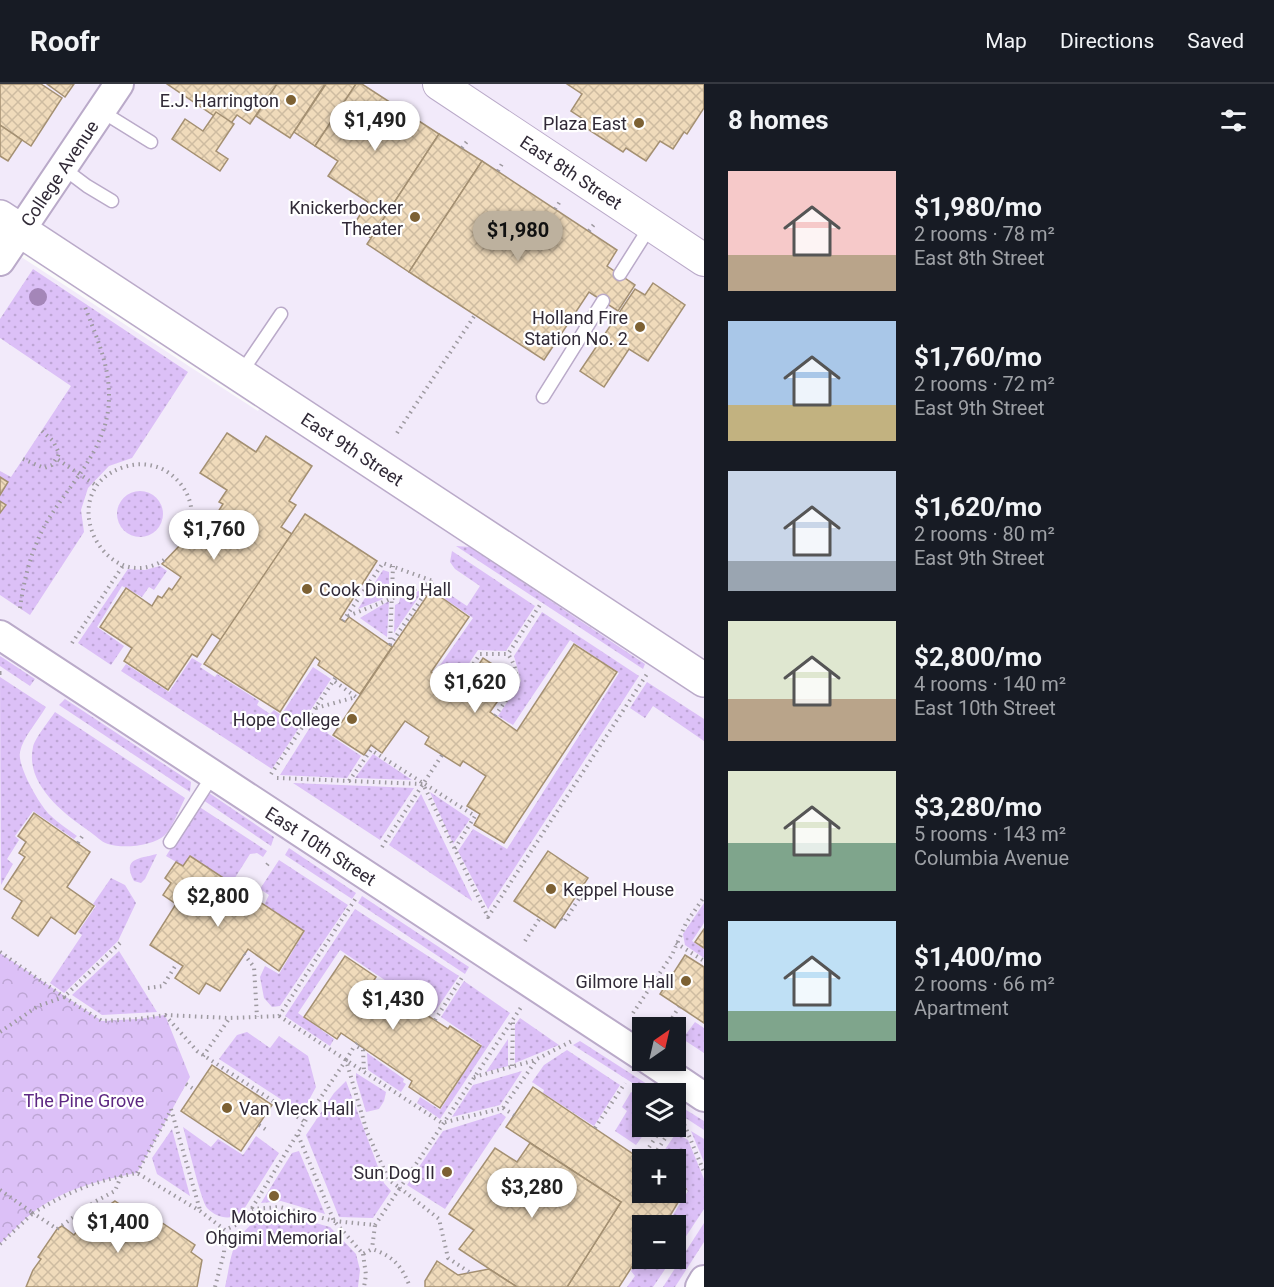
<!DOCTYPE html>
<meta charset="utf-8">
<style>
body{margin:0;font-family:Roboto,sans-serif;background:#20242c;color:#f1f3f6;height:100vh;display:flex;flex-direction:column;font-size:22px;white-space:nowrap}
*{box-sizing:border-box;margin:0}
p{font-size:20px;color:#9ea1a6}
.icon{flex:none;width:33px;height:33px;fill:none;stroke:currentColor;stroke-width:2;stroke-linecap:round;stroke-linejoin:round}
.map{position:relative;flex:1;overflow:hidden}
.panel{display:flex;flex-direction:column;background:#171b24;width:570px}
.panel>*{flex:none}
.needle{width:39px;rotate:34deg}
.fabs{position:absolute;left:632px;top:933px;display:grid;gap:12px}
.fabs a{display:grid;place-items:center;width:54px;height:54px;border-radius:0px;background:#171b24;box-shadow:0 3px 9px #0003;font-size:30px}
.price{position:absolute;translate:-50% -51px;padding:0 14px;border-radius:21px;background:#fff;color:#222;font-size:20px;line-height:39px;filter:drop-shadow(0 2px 3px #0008)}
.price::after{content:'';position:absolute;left:50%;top:36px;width:18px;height:14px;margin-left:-9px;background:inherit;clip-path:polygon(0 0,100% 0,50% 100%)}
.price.active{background:#bdb19e;color:#111}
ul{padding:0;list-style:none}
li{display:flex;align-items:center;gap:18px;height:150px;padding:0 24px}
li span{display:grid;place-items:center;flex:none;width:168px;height:120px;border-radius:0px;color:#555}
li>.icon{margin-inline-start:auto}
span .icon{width:72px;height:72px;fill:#fffc;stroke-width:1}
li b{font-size:26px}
h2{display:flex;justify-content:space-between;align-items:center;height:72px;padding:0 24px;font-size:26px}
header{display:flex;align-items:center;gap:36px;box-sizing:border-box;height:84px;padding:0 30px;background:#171b24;border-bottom:2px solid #363941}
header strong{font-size:28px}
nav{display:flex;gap:33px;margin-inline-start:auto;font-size:21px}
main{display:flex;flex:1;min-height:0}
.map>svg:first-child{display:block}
.built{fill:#f2eafa;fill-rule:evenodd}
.grass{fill:url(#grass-dots)}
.park{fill:url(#park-crowns)}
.building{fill:url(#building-cross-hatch);stroke:#a49072;stroke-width:1.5}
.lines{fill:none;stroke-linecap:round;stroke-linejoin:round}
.service-casing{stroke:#baaac9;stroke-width:15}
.tertiary-casing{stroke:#baaac9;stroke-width:32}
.secondary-casing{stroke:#baaac9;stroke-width:34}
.primary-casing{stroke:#baaac9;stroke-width:36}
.path{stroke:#9e9aa0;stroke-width:4;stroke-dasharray:1.5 4.5;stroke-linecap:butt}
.service{stroke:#fff;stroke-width:12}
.tertiary{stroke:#fff;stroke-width:28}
.secondary{stroke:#fff;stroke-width:32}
.primary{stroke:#fff;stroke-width:33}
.tree{fill:#a486b8}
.poi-dot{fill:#7d6133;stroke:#fff;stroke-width:2}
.labels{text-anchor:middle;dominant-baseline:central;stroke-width:4.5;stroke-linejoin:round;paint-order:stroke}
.poi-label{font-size:18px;fill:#312a37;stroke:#fff;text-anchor:end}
.street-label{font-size:18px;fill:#312a37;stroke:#fff}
.park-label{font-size:18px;fill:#5d2882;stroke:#fff}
</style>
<header>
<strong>Roofr</strong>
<nav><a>Map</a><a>Directions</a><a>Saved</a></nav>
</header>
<main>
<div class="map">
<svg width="704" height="1203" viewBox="0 0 704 1203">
<defs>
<pattern id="grass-dots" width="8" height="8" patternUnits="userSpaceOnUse" patternTransform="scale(1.5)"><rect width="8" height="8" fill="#dcc0f7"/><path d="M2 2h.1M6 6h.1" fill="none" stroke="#bda5d4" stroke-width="1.8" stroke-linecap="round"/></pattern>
<pattern id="park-crowns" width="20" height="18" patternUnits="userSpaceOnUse" patternTransform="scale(1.5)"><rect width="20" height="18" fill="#dcc0f7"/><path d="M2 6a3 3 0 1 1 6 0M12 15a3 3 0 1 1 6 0" fill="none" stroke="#bda5d4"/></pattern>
<pattern id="building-cross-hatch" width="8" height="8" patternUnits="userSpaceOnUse" patternTransform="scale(1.5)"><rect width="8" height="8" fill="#f0dbbb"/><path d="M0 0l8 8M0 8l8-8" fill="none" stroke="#cebca1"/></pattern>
</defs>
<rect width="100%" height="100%" fill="#fafafa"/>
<!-- built -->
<path class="built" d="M0,0H704V1203H0V177L9,165L258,327L270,310L0,132ZM642,944H675V976H642ZM642,1010H675V1042H642ZM642,1076H675V1108H642ZM642,1142H675V1174H642Z"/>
<!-- grass -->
<g class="grass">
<path d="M33,185L188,288L132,374L109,382L88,404L81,426L84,448L30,531L0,511V429L6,421L0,417V411L8,398L0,393V387L11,393L71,302L0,254V235Z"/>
<circle cx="140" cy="430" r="23"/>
<path d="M456,462L470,463L645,580L643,585Z"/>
<path d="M452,467L535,522L506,567L478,566L455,600L436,587L473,534L433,507L437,502L467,522L480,502L455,485L450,478Z"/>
<path d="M160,482L167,487L154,506L149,503L142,513L122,502L97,543L124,562L111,581L78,559L128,485L145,486Z"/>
<path d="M383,486L389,488V506L384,510L383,515L358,525Z"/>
<path d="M424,505L394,549L395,521L399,519L400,514Z"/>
<path d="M389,517L387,553L360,534Z"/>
<path d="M542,528L639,592L488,825L458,767L473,745L507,765L619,589L570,556L513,641L498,632L521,597L514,572Z"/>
<path d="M0,572L35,595L30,602L0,582Z"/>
<path d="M192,574L202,580L200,583L215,593L217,590L259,617L257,621L270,630L274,626L281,631L313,583L331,595L272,685L121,587L126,580L169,608Z"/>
<path d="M0,593L46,623C38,637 23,653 20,668C17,682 40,722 50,731C58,739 68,745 77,752L74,755L33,727L15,752L19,756L7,775L13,780L1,801Z"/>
<path d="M647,598L704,635V657L653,622L645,634L630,624Z"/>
<path d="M65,615L191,698L190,708L59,621Z"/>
<path d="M55,628L185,714C180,724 172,744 165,751C153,762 123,765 108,760C101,758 95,751 89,747C63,729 25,700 33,663C35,654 49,637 55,628Z"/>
<path d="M340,631L327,649L361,672L347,694L280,691L314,637Z"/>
<path d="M373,670L412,696L355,694Z"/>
<path d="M293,699L414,704L380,756Z"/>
<path d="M430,708L470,735L453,760Z"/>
<path d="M209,709L274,753L271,762L203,716Z"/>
<path d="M421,710L472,816V817L389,761Z"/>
<path d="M198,722L267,767L263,773L257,769L250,770L231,800L190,772L183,782L166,772Z"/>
<path d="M289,764L356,809L352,815L285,771Z"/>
<path d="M157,770L145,795L141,799L134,797C122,774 138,775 157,770Z"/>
<path d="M279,776L348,821L280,922L272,923L264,914L260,893L265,882L279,890L304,848L264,821L269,811L260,805Z"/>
<path d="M111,794L125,801L136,819L118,857L64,909L50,899L82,851L78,848L96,822L93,820Z"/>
<path d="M362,812L469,883L465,890L358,819Z"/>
<path d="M704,819V839L692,857L704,865V874L685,861L683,850Z"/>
<path d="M355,825L459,892L434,929L340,866L298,929L334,955L330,962L285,932Z"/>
<path d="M119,867L157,928L102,931L72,911Z"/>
<path d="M464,897L510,929L440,1035L417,1019L420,1013L440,1026L482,961L441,933Z"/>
<path d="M520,934L559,961L515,979V941Z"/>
<path d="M695,938L704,944V969L675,950V944L673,943L674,942L686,950Z"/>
<path d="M247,948L270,964L279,952L308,972L316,1003L302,1029L219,975L237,951Z"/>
<path d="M508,955V982L486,988Z"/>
<path d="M580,957L661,1009H648L573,961Z"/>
<path d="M567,966L620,1001L594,1042L543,1009L544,1006L532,998L544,981Z"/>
<path d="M367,969L404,995L403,998L406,1000L401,1008L368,986Z"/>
<path d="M522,987L500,1021L452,1033L473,1001Z"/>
<path d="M356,989L386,1008L384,1017L379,1025L366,1028L356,995Z"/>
<path d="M346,997L384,1099L391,1107L373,1134L339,1133L306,1051L334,1009Z"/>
<path d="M631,1008L642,1015V1042L649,1043L636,1061L615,1047L627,1027L622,1023Z"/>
<path d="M675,1019L704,1037V1046L675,1027Z"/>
<path d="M501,1029L506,1033L445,1125L407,1101L443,1047Z"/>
<path d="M183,1043L211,1063L218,1055L243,1071L256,1052L279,1069L241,1130C228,1136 217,1134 207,1124C201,1117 187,1056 183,1043Z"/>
<path d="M172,1045L190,1112L157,1090L152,1074Z"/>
<path d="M691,1047L704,1055V1078Z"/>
<path d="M676,1049L688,1056L704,1095V1125L675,1169V1142L672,1141L671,1134L688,1107L675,1098V1076H658Z"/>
<path d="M299,1067L325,1130L281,1117L261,1119L292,1069Z"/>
<path d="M264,1132L293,1133L330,1143L356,1170L360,1186L358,1203H225C233,1167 230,1153 264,1132Z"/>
<path d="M704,1139V1158L675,1203H663Z"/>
<path d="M655,1175H672L653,1203H627L635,1192L631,1187L639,1176L649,1183Z"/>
</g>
<!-- park -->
<path class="park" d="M0,869L102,937L138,935L165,931L190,993L137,1089C100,1096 60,1106 31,1130C20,1139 10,1150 0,1160Z"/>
<!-- building -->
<g class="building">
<path d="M0,0H41L62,14L31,62L0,41Z"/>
<path d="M47,0H74L65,13Z"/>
<path d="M167,0H277L250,40L237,31L229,42Z"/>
<path d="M277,0H325L290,54L256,32Z"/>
<path d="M326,0H356L315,62L294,48Z"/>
<path d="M356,0H362L439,50L371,154L353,142L368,118L328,92L338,77L315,62Z"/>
<path d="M567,0H704V24L687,50L684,48L673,65L660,57L646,77L626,64L623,68L583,42L586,37L571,27L582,10Z"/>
<path d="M216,28L234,40L216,67L228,75L220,87L172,55L185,35L203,47Z"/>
<path d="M0,41L22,56L8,77L0,72Z"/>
<path d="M439,50L482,77L409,188L367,160Z"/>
<path d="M482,77L617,166L607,182L635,201L618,227L589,208L544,276L409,188Z"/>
<path d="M653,199L685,221L648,277L629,265L604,303L580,287L635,205L645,211Z"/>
<path d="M227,349L256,368L266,352L312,382L289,417L296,421L281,443L292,450L221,556L212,550L197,573L192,570L168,606L124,577L132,564L100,543L126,504L152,522L158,512L162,514L169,504L172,506L181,493L162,480L183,458L194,432L212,444L219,433L216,431L223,420L219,418L227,406L200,389Z"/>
<path d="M0,393L8,398L0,411Z"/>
<path d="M0,417L6,421L0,429Z"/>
<path d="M305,430L377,477L340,535L345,538L349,533L392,563L360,610L318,581L320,577L315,573L280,628L204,580Z"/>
<path d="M431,506L469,533L431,588L462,607L483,574L514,594L490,628L517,647L574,560L617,588L504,759L474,741L480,730L467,722L486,692L463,677L460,682L425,660L429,653L405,637L382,669L371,661L364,671L333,651Z"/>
<path d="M34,729L90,768L67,803L94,822L75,850L51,833L38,852L12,834L22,817L4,805L25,773L19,769L26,758L18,752Z"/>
<path d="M548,767L588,794L555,844L514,817Z"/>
<path d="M190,772L304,847L279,887L248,865L220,907L206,899L199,910L175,894L183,882L150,861L176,820L163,811L171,799L165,794L176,778L183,782Z"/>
<path d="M704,845V864L695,858Z"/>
<path d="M685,871L704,883V939L660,910Z"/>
<path d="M345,872L376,893L374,896L448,945L450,942L481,962L440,1024L409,1003L412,997L341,949L337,955L304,933Z"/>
<path d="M212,981L272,1021L241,1067L181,1027Z"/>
<path d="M533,1003L642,1076V1108H675V1097L686,1105L664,1142L659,1140L658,1142H642V1167L619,1203H567L621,1118L506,1043Z"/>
<path d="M530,1059L621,1118L567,1203H517L459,1165L474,1146L449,1130L495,1064L517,1078Z"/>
<path d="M115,1117L130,1127L134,1120L195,1161L191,1168L202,1176L197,1203H26L33,1186L41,1175L38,1173L57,1145L62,1142L74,1151L84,1139Z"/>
<path d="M437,1177L458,1191L489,1185L517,1203H425V1197Z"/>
</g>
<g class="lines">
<defs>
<g id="service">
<path d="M101,27L151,58"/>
<path d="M63,84L87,102L112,117"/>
<path d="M620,190L651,141"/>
<path d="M241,289L281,230"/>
<path d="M543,313L603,217"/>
<path d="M170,758L213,691"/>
</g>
<g id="tertiary">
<path id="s1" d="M0,177L119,0"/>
<path id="s2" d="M0,551L642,972"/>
<path d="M649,976L704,1013"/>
<path d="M700,1203L704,1196"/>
</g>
<g id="secondary">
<path id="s3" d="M439,0L704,176"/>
</g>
<g id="primary">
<path id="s4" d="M0,133L704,596"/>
</g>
</defs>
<!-- service casing -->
<use href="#service" class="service-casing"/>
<!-- tertiary casing -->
<use href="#tertiary" class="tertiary-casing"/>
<!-- secondary casing -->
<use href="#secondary" class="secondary-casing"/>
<!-- primary casing -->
<use href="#primary" class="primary-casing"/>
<!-- path -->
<g class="path">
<path d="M462,64L468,56"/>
<path d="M498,87L503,78"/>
<path d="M555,125L561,116"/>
<path d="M589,147L595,139"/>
<path d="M42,347L53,357L59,369L57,375L97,402"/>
<path d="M397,349L475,231"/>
<path d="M23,375L44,384L52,381L56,375"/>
<path d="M164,476C104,514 51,406 124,383C139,378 156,380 169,389C184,400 194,417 191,437"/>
<path d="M20,524C24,495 31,467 45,441C69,399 110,364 109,311C109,280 96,252 85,223"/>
<path d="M348,532L433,498"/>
<path d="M343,537L383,479L433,497"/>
<path d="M72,559L124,480"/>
<path d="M390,561L393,482"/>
<path d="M390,561L433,498"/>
<path d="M0,589H2"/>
<path d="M457,605L480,570H508"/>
<path d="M316,624L356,613L334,597"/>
<path d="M495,632C511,608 526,597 508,570L540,521"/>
<path d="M271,690L336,593"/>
<path d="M277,694L423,700L488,833L647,590"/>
<path d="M349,697L371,666L475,732L454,766"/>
<path d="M78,759L83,751"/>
<path d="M382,763L442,671"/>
<path d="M267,781L270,777"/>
<path d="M248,810L254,800"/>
<path d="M561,835L564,838L580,813L583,815"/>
<path d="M525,857L540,834"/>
<path d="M120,859L64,913L102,937L138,935L165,931L229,934L279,932L356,814"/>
<path d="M676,859L704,877"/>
<path d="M0,868L64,913L38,922L0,948"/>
<path d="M244,870L254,883L257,933"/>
<path d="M148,904L163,902L177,879"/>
<path d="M633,929L672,871L686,839L704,813"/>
<path d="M165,931L197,967L305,1038"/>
<path d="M279,932L442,1039L503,1024L537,975L574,956"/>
<path d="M435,936L463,892"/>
<path d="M666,944L679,923"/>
<path d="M357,959L355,961L363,966L364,987"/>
<path d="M203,972L229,935"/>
<path d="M346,976L355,961"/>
<path d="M512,982L513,936"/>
<path d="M474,993L536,976"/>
<path d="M186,1000L195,1006"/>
<path d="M503,1024L514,1031"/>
<path d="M171,1025L200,1126"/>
<path d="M682,1035L704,1088"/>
<path d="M675,1040L679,1033"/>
<path d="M259,1041L268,1047"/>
<path d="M595,1044L625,999"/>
<path d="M298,1051L334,1137L363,1170L372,1165C393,1172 402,1182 410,1203"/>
<path d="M651,1076L644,1071L663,1042"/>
<path d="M651,1076L673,1042"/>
<path d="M137,1089L171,1026"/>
<path d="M121,1092L115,1107L96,1117L57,1145L33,1129C70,1107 94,1097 137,1089L200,1127L225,1146L238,1140L252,1125L280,1123L334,1137L375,1141L372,1165"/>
<path d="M0,1106L33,1129L0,1160"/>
<path d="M252,1124L309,1031L346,976L367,1048L389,1096L400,1104L375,1141"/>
<path d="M363,1170L366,1191L364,1203"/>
<path d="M469,1188L448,1174L439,1135L400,1104L522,922"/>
<path d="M215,1203L224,1169L225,1146"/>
</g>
<!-- service -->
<use href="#service" class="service"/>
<!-- tertiary -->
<use href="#tertiary" class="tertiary"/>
<!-- secondary -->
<use href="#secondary" class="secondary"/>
<!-- primary -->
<use href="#primary" class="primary"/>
</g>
<!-- trees -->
<circle class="tree" cx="38" cy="213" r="9"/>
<!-- markers -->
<g class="poi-dot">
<circle cx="291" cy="16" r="6"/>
<circle cx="639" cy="39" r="6"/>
<circle cx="415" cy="133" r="6"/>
<circle cx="640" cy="243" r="6"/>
<circle cx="307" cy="505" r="6"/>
<circle cx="352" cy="635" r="6"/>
<circle cx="551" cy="805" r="6"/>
<circle cx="686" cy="897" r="6"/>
<circle cx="227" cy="1024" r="6"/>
<circle cx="447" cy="1088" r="6"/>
<circle cx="274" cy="1112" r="6"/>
</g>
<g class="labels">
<!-- poi labels -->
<g class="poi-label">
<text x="279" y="16">E.J. Harrington</text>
<text x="627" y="39">Plaza East</text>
<text x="403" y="123">Knickerbocker<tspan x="403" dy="21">Theater</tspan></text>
<text x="628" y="233">Holland Fire<tspan x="628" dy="21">Station No. 2</tspan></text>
<text x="319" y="505" text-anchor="start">Cook Dining Hall</text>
<text x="340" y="635">Hope College</text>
<text x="563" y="805" text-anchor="start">Keppel House</text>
<text x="674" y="897">Gilmore Hall</text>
<text x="239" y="1024" text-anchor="start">Van Vleck Hall</text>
<text x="435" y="1088">Sun Dog II</text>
<text x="274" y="1132" text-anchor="middle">Motoichiro<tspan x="274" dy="21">Ohgimi Memorial</tspan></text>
</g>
<!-- street labels -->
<g class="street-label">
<text stroke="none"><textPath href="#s3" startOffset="159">East 8th Street</textPath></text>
<text stroke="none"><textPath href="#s1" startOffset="106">College Avenue</textPath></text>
<text stroke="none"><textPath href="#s4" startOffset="422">East 9th Street</textPath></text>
<text stroke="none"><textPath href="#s2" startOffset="384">East 10th Street</textPath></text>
</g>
<!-- park labels -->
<g class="park-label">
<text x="84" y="1016">The Pine Grove</text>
</g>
</g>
</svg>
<div class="fabs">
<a><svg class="needle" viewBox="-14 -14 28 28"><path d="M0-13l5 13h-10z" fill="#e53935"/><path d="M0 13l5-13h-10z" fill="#9ea1a6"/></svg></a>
<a><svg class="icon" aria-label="layers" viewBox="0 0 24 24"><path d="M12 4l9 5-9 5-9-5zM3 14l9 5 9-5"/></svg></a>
<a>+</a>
<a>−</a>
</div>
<b class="price" style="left:375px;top:68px">$1,490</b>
<b class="price active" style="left:518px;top:178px">$1,980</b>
<b class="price" style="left:214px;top:477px">$1,760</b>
<b class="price" style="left:475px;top:630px">$1,620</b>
<b class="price" style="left:218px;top:844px">$2,800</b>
<b class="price" style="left:393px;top:947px">$1,430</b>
<b class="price" style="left:532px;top:1135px">$3,280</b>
<b class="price" style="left:118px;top:1170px">$1,400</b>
</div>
<section class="panel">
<h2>8 homes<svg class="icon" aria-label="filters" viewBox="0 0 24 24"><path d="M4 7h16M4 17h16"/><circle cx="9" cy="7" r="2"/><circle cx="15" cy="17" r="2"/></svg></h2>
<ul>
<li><span style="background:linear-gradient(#f6c9c9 70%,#b9a48a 0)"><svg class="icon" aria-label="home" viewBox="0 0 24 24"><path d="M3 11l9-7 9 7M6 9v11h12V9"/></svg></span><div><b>$1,980/mo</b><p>2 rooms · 78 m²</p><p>East 8th Street</p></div></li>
<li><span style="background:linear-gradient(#a9c7e8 70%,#c2b280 0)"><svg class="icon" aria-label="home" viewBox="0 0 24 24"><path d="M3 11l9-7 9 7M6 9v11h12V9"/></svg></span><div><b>$1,760/mo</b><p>2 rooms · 72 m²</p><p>East 9th Street</p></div></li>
<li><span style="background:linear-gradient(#c9d6e8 75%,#9aa5b1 0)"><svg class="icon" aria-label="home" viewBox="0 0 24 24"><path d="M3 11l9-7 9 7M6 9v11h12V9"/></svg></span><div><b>$1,620/mo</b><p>2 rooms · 80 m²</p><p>East 9th Street</p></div></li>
<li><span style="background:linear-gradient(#dfe7d0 65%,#b9a48a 0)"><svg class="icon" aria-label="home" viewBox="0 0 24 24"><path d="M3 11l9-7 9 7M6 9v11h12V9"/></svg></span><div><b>$2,800/mo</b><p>4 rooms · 140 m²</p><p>East 10th Street</p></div></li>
<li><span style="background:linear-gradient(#dfe7d0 60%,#7fa58c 0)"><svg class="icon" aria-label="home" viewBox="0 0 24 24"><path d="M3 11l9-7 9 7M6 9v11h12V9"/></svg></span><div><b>$3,280/mo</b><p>5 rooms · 143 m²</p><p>Columbia Avenue</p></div></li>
<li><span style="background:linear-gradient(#bfe0f5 75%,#7fa58c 0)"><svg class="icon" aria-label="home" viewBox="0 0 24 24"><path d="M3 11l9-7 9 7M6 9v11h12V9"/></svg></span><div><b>$1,400/mo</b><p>2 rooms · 66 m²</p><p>Apartment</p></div></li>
</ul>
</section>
</main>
